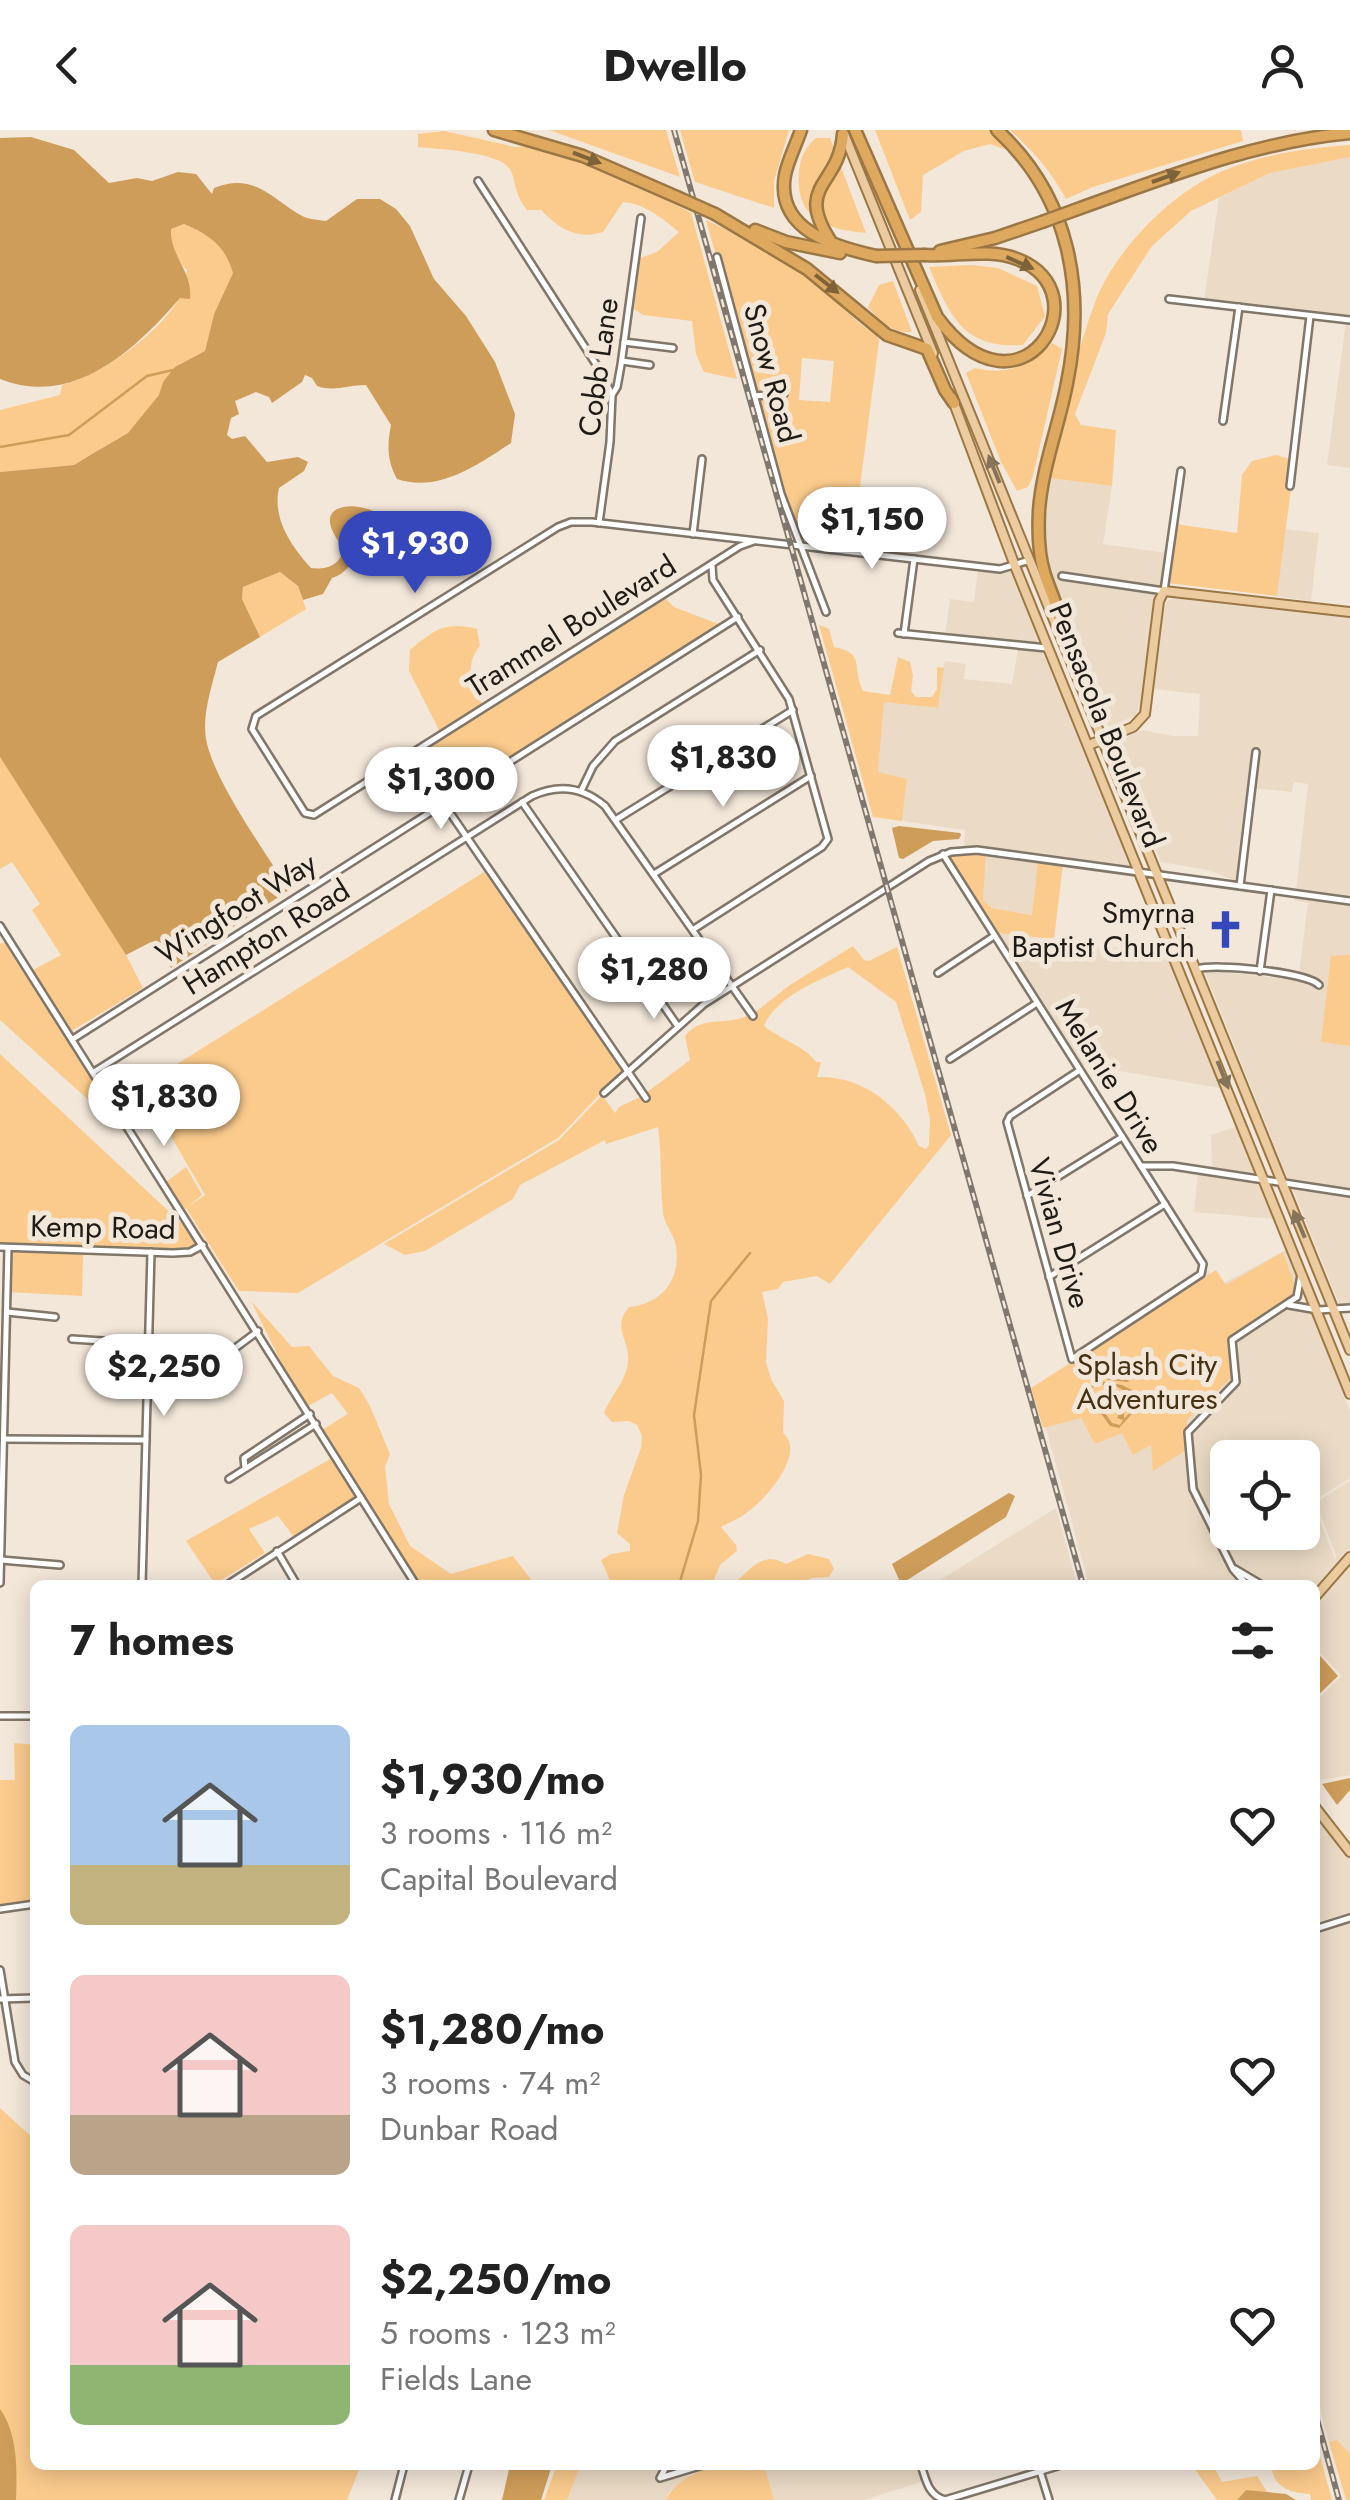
<!DOCTYPE html>
<meta charset="utf-8">
<style>
body{margin:0;font-family:Jost,sans-serif;background:#f6f6f6;color:#222;height:100vh;display:flex;flex-direction:column;font-size:38px;white-space:nowrap}
*{box-sizing:border-box;margin:0}
p{font-size:32px;color:#767676}
.icon{flex:none;width:55px;height:55px;fill:none;stroke:currentColor;stroke-width:2;stroke-linecap:round;stroke-linejoin:round}
.map{position:relative;flex:1;overflow:hidden}
.side{position:absolute;left:30px;top:1450px;width:1290px;height:890px;display:flex;flex-direction:column;background:#fff;border-radius:15px;box-shadow:0 5px 25px #0003}
.side>*{flex:none}
.controls{position:absolute;left:1210px;top:1310px;display:grid;gap:20px}
.controls a{display:grid;place-items:center;width:110px;height:110px;border-radius:15px;background:#fff;box-shadow:0 5px 25px #0003;font-size:50px}
.price{position:absolute;translate:-50% -85px;padding:0 22px;border-radius:35px;background:#fff;color:#222;font-size:32px;line-height:65px;filter:drop-shadow(0 2px 5px #0008)}
.price::after{content:'';position:absolute;left:50%;top:60px;width:30px;height:22px;margin-left:-15px;background:inherit;clip-path:polygon(0 0,100% 0,50% 100%)}
.price.active{background:#3547ba;color:#fff}
ul{padding:0;list-style:none}
li{display:flex;align-items:center;gap:30px;height:250px;padding:0 40px}
li span{display:grid;place-items:center;flex:none;width:280px;height:200px;border-radius:15px;color:#555}
li>.icon{margin-inline-start:auto}
span .icon{width:120px;height:120px;fill:#fffc;stroke-width:1}
li b{font-size:42px}
h2{display:flex;justify-content:space-between;align-items:center;height:120px;padding:0 40px;font-size:42px}
header{display:flex;justify-content:space-between;align-items:center;height:130px;padding:0 40px;background:#fff;font-size:45px;font-weight:700}
.map>svg:first-child{display:block}
.built{fill:#ebdbc6;fill-rule:evenodd}
.green{fill:#fbcb8d;fill-rule:evenodd}
.water{fill:#cf9d5a;fill-rule:evenodd}
.lines{fill:none;stroke-linecap:round;stroke-linejoin:round}
.stream{stroke:#cf9d5a;stroke-width:2.5}
.minor-casing{stroke:#807669;stroke-width:10}
.major-casing{stroke:#9b7745;stroke-width:12}
.highway-casing{stroke:#9b7745;stroke-width:15}
.minor{stroke:#fff;stroke-width:5}
.major{stroke:#ebcb9f;stroke-width:8}
.highway{stroke:#dea95f;stroke-width:10}
.rail-casing{stroke:#80786f;stroke-width:6}
.rail{stroke:#f3e7d9;stroke-width:2.5;stroke-dasharray:8;stroke-linecap:butt}
.highway-bridge-casing{stroke:#9b7745;stroke-width:15;stroke-linecap:butt}
.highway-bridge{stroke:#dea95f;stroke-width:10}
.oneway{fill:#7e623a}
.oneway2{fill:#85735a}
.labels{text-anchor:middle;dominant-baseline:central;stroke-width:10;stroke-linejoin:round;paint-order:stroke}
.street-label{font-size:30px;fill:#1f1b16;stroke:#f3e7d9}
.poi-label{font-size:30px;fill:#1f1b16;stroke:#f3e7d9;text-anchor:end}
.park-label{font-size:30px;fill:#463113;stroke:#f3e7d9}
</style>
<header><svg class="icon" aria-label="back" viewBox="0 0 24 24"><path d="M15 5l-7 7 7 7"/></svg>Dwello<svg class="icon" aria-label="person" viewBox="0 0 24 24"><circle cx="12" cy="8" r="4"/><path d="M4 21q1-7 8-7t8 7"/></svg></header>
<div class="map">
<svg width="1350" height="2370" viewBox="0 0 1350 2370">
<rect width="100%" height="100%" fill="#f3e7d9"/>
<!-- built -->
<g class="built">
<path d="M1342,27H1350V187L1204,170L1219,68L1270,43Z"/>
<path d="M1346,192L1350,193V338L1327,335Z"/>
<path d="M1049,348L1112,356L1103,414L1167,423L1163,452L1157,457L1060,444V449L1155,463L1141,574L1135,586L1108,597L1050,449L1045,401Z"/>
<path d="M1284,399L1319,403L1311,471L1277,466Z"/>
<path d="M978,439L1010,441L1041,516L945,506L950,469L974,472Z"/>
<path d="M1177,466L1350,486V768L1296,761L1308,654L1294,652L1292,662L1254,658L1258,619H1254L1238,752L1208,740L1161,732L1114,614L1142,600L1173,606H1198L1200,564L1154,559L1165,472Z"/>
<path d="M1018,519L1043,522L1130,737L964,716L965,700L902,691L907,649L878,643L884,571L938,578L945,531L966,534L964,549L1012,554Z"/>
<path d="M986,724L1038,731L1033,785L992,778L983,770Z"/>
<path d="M1295,766L1350,774V825L1347,826L1322,912L1350,916V1060L1289,1052L1204,840L1308,851L1317,859L1321,858L1317,848L1299,844L1308,773L1294,770Z"/>
<path d="M995,803L1165,824L1220,958L1079,934Z"/>
<path d="M1236,997L1256,1045L1212,1039L1211,1005Z"/>
<path d="M1198,1042L1258,1051L1274,1089L1194,1082Z"/>
<path d="M1292,1057L1350,1066V1175L1340,1176Z"/>
<path d="M1286,1120L1298,1150L1295,1165L1230,1208L1234,1250L1190,1293L1185,1301L1191,1360L1230,1441L1243,1455H1089L1037,1266L1071,1231L1208,1141L1220,1155Z"/>
<path d="M1287,1178L1311,1181L1350,1281V1348L1315,1370L1314,1375L1335,1429L1350,1421V1424L1315,1463V1455H1266L1251,1443L1235,1436L1195,1358L1190,1303L1238,1253L1235,1210ZM1228,1328H1302V1402H1228Z"/>
<path d="M1350,1351V1418L1337,1429L1316,1372Z"/>
<path d="M1056,1378L1077,1455H932Z"/>
<path d="M1350,1431V1645L1315,1651V1572L1342,1546L1315,1517V1472Z"/>
<path d="M1315,1681L1350,1726V1786L1315,1796Z"/>
<path d="M1350,1791V2324L1337,2310L1329,2312L1315,2261V1802Z"/>
<path d="M581,2335H664L658,2347L661,2351L715,2335L693,2343L669,2362L666,2370H567Z"/>
<path d="M764,2335H919L924,2351L864,2370H774Z"/>
</g>
<!-- green -->
<g class="green">
<path d="M549,0H666L680,47Z"/>
<path d="M680,0H789L774,51V78L695,52Z"/>
<path d="M875,0H992L1013,22L990,14L964,21L923,45L921,82L910,90Z"/>
<path d="M1010,0H1241L1243,11L1093,57L1066,69C1051,41 1033,21 1010,0Z"/>
<path d="M444,1L515,17L533,16L550,20L636,52L691,83L737,249L704,242L696,224L692,191L643,185L634,179L640,128L657,122L679,102C662,88 645,74 623,72L603,102C577,110 559,99 541,80H527C512,61 517,49 509,38C497,22 439,19 418,17V4Z"/>
<path d="M816,8H830L866,103C826,99 795,89 799,42C801,26 804,19 816,8Z"/>
<path d="M1350,15V27L1270,43L1191,81L1152,116L1108,184L1106,203L1075,284L1081,295L1116,300L1112,356L1049,348C1063,288 1074,227 1096,170C1116,119 1173,61 1223,41C1262,24 1308,18 1350,15Z"/>
<path d="M706,90C744,108 785,124 817,151C837,168 852,192 876,204L879,211L852,417L836,415V396L822,393L820,414L796,411L756,269L786,267V262L754,263ZM802,228L834,231L830,272L799,270Z"/>
<path d="M184,94C210,105 225,116 233,143L214,184L205,221L163,252L160,265L128,303L92,324L74,335L0,342V280L60,265L62,255C102,245 155,206 178,171C184,163 185,150 187,140C175,127 171,117 171,99Z"/>
<path d="M972,135L998,138L1037,156L1045,186L1023,215C963,219 950,186 929,137Z"/>
<path d="M893,151L912,202C891,203 880,191 868,177L879,155Z"/>
<path d="M1052,213L1062,219L1033,346L1028,357L1017,361L1001,332L966,243L975,238C1005,246 1032,236 1052,213Z"/>
<path d="M1276,325L1290,329L1287,358L1291,359L1277,466L1168,453L1176,394L1237,403L1242,345L1252,331Z"/>
<path d="M280,442L298,456L306,479L260,507L242,469L243,457Z"/>
<path d="M660,463L440,602L409,541L410,520C434,500 445,491 477,499L480,516C464,534 472,556 482,574Z"/>
<path d="M664,467L674,477L721,495L440,673L433,674L411,627Z"/>
<path d="M819,495L829,499L834,517C866,524 851,534 863,561L890,565L898,527L910,532L913,546L911,561L916,567H932L937,559V537L944,538L938,578L884,572L878,642L907,649L902,691L873,687Z"/>
<path d="M0,627L126,825L143,858L73,900V905L31,841L61,825L32,780L40,774L12,732L0,739Z"/>
<path d="M968,722L986,724L983,770L992,778L1032,785L1038,731L1063,734L1054,809L995,803L947,726Z"/>
<path d="M484,742L623,940L558,1008L298,1163L239,1161L186,1078L205,1065L142,956Z"/>
<path d="M7,811L136,1013L0,890V814Z"/>
<path d="M853,816L864,830L869,831L897,817L951,1005L830,1154L817,1146L783,1152L778,1159L762,1162L768,1189L766,1232L771,1249L784,1271L783,1303C806,1322 768,1367 749,1381C741,1388 730,1392 721,1397L736,1415L737,1421L720,1435L712,1455H612L601,1430L611,1424L630,1421V1414L617,1403L624,1365L641,1318L642,1306L637,1295L629,1291L612,1292L604,1283C611,1265 627,1250 628,1231C630,1209 611,1199 629,1177C664,1174 683,1146 675,1112C672,1102 664,1093 663,1083C660,1055 662,1026 658,997L606,1014L605,1010L520,1055L513,1069L425,1121L405,1125L384,1114L559,1010L602,965L615,983L619,977L642,966L645,971L648,969L646,963L690,930L685,906C703,884 724,897 749,885L753,890L756,887L754,883L790,855ZM848,837L896,872L925,964L930,990L929,1015L926,1019L919,1016C901,976 862,945 817,947L821,932H816C805,916 780,909 764,896C776,866 820,850 848,837Z"/>
<path d="M1350,825V916L1321,912L1331,826Z"/>
<path d="M0,924L192,1103L200,1115L173,1120L0,1115Z"/>
<path d="M173,1014L202,1065L185,1079L235,1157L166,1052L186,1037Z"/>
<path d="M10,1121L83,1123L82,1166L9,1162Z"/>
<path d="M1283,1122L1297,1160L1294,1166L1228,1207L1233,1246L1187,1290L1185,1321L1153,1341L1151,1315L1133,1325L1122,1303L1095,1314L1081,1288L1043,1298L1031,1258L1216,1140L1226,1155Z"/>
<path d="M251,1171L292,1217L309,1216L333,1246L359,1258L370,1276L390,1324L385,1337L389,1374L410,1416L451,1444L513,1426L535,1455H419L322,1300L348,1284L332,1263L308,1276L285,1240Z"/>
<path d="M327,1317L357,1367L294,1407L278,1386L249,1399L265,1423L215,1454L186,1411L332,1328Z"/>
<path d="M808,1424L829,1429L834,1439L829,1447L811,1448L800,1455H733C750,1440 762,1420 786,1434Z"/>
<path d="M14,1613L35,1615V1771L0,1776V1650H15Z"/>
<path d="M0,1978L35,2010V2335H361L347,2370H0Z"/>
<path d="M1315,2308L1332,2370H1311L1310,2364C1292,2363 1271,2357 1272,2335H1315Z"/>
<path d="M1337,2310L1350,2324V2370H1346L1329,2312Z"/>
<path d="M557,2335H581L567,2370H544Z"/>
<path d="M715,2335H764L774,2370H666C675,2351 696,2342 715,2335Z"/>
<path d="M1192,2335H1213L1222,2352L1257,2346L1268,2363L1246,2360L1237,2370H1217Z"/>
</g>
<!-- water -->
<g class="water">
<path d="M31,7L74,20L109,53L137,48L152,51L178,42L196,44L212,64L214,58C254,42 271,68 302,86C308,89 318,90 326,91L357,69H380L396,79L410,96L434,149L466,186L495,232L515,284L511,313C477,335 438,363 397,349C387,331 387,315 391,295L366,255C348,255 334,262 317,256L312,248L305,245L302,252L272,273L269,267L256,262L235,271L239,284L231,288L227,305L232,309L245,306L267,332L298,327L308,332L304,341L279,358C272,388 291,416 311,438C325,440 340,436 343,420C340,413 333,404 331,397C321,367 379,371 394,399C385,413 370,414 359,425C349,434 346,444 332,448L323,464L303,470L298,456L280,442L243,457L242,469L260,507L218,532C212,556 202,584 206,609C213,650 266,723 289,760L171,838L151,812L126,825L0,627V342L74,335L92,324L128,303L159,265L163,252L175,237L205,221L214,184L233,143C225,116 210,105 184,94L171,99C170,127 193,141 190,169L180,168C135,220 74,278 0,249V8Z"/>
<path d="M899,696L960,703L961,705L959,709L933,711L903,729L899,728L892,698Z"/>
<path d="M1126,1227L1135,1239L1128,1252L1102,1249L1101,1244Z"/>
<path d="M1099,1251L1122,1255L1140,1264V1275L1119,1298L1110,1296L1090,1268V1255ZM1097,1254L1114,1256L1108,1257V1269H1116V1256L1138,1269L1137,1275L1124,1289V1276H1129L1131,1272L1128,1266L1122,1267L1116,1276L1120,1282L1117,1288L1123,1290L1120,1295L1112,1293L1093,1266L1092,1258Z"/>
<path d="M1009,1363L1015,1366L1006,1387L901,1454L892,1434Z"/>
<path d="M1315,1520L1338,1546L1315,1568Z"/>
<path d="M1350,1648V1660L1337,1675L1322,1654Z"/>
<path d="M0,2279C18,2304 17,2341 16,2370H0Z"/>
<path d="M510,2335H552L541,2370H502Z"/>
<path d="M1246,2360L1286,2364L1296,2370H1237Z"/>
</g>
<g class="lines">
<!-- stream -->
<g class="stream">
<path d="M0,317L69,305L147,246L173,240"/>
<path d="M679,1455L698,1391L701,1345L694,1285L711,1171L750,1123"/>
</g>
<defs>
<g id="minor">
<path d="M478,51L601,242L612,265"/>
<path d="M717,127L781,364L826,482"/>
<path d="M1169,169L1350,190"/>
<path d="M624,212L673,218"/>
<path d="M622,231L650,235"/>
<path d="M753,266L784,264"/>
<path d="M1223,291L1239,177"/>
<path d="M1290,356L1310,186"/>
<path d="M599,393L610,312L612,265L617,257L621,235L641,88"/>
<path d="M693,404L702,329"/>
<path d="M754,411L740,416L314,685L305,683L252,599L256,586L558,397L571,392H592L1000,439L1030,430"/>
<path d="M1062,446L1164,461L1181,341"/>
<path d="M898,503L1047,518"/>
<path d="M904,504L914,429"/>
<path d="M581,661L593,636L615,611L760,520"/>
<path d="M522,672L677,895"/>
<path d="M444,674L646,968"/>
<path d="M617,689L793,580"/>
<path d="M943,724L1203,1134L1201,1144L1072,1229L1007,992L1010,986L1080,940"/>
<path d="M654,744L811,646"/>
<path d="M1240,756L1256,622"/>
<path d="M0,796L416,1455"/>
<path d="M694,799L822,717L828,709L789,569L713,450L712,436"/>
<path d="M1197,839C1215,833 1306,842 1319,855"/>
<path d="M1260,841L1271,760"/>
<path d="M938,843L994,806"/>
<path d="M73,909L738,487"/>
<path d="M950,929L1037,873"/>
<path d="M94,942L532,666C558,654 583,657 605,676L753,886"/>
<path d="M604,963L704,874L929,731L951,722L977,720L1350,771"/>
<path d="M1141,1036H1173L1350,1063"/>
<path d="M1027,1066L1122,1007"/>
<path d="M0,1117L173,1123L190,1122L203,1115"/>
<path d="M1049,1147L1165,1074"/>
<path d="M1289,1175L1318,1180L1350,1178"/>
<path d="M7,1182L55,1187"/>
<path d="M72,1209L149,1214"/>
<path d="M223,1231L230,1222L258,1201"/>
<path d="M5,1309L146,1310"/>
<path d="M245,1338L244,1328L310,1284"/>
<path d="M229,1349L316,1294"/>
<path d="M277,1421L297,1455"/>
<path d="M1,1430L60,1435"/>
<path d="M1235,1439L1262,1455"/>
<path d="M0,1453L8,1118"/>
<path d="M142,1455L151,1122"/>
<path d="M227,1455L361,1368"/>
<path d="M1247,1455L1233,1439L1193,1359L1188,1302L1236,1252L1232,1210L1297,1167L1301,1145"/>
<path d="M0,1586H35"/>
<path d="M0,1779L35,1774"/>
<path d="M1315,1799L1350,1788"/>
<path d="M0,1840L15,1932L23,1945L35,1952"/>
<path d="M0,1869L35,1868"/>
<path d="M667,2335L660,2348L703,2335"/>
<path d="M921,2335C926,2350 928,2365 945,2370L1061,2335"/>
<path d="M1040,2341L1049,2370"/>
<path d="M395,2370L404,2335"/>
<path d="M459,2370L469,2335"/>
</g>
<g id="major">
<path d="M844,4L933,223"/>
<path d="M920,160L1350,1220"/>
<path d="M952,268L1015,436L1350,1264"/>
<path d="M1089,615L1133,597L1145,584L1159,471L1164,461L1350,482"/>
<path d="M1315,1467L1350,1427"/>
<path d="M1315,1677L1350,1722"/>
</g>
<g id="highway">
<path d="M494,0L583,26L677,67"/>
<path d="M801,0C796,15 788,30 785,45C775,100 835,117 876,126"/>
<path d="M855,0L937,187C1021,301 1105,162 1017,129C989,118 954,127 925,125"/>
<path d="M997,0C1070,67 1086,160 1067,253C1059,296 1042,337 1039,381C1038,401 1038,422 1044,442C1049,460 1061,480 1060,500"/>
<path d="M1075,80C1165,48 1253,12 1350,3"/>
<path d="M715,84L807,139L887,205L927,219L945,260L954,273"/>
<path d="M755,100L786,112L840,123"/>
<path d="M833,115C792,54 839,58 843,4"/>
<path d="M940,121L995,108L1042,92"/>
</g>
</defs>
<!-- minor casing -->
<use href="#minor" class="minor-casing"/>
<!-- major casing -->
<use href="#major" class="major-casing"/>
<!-- highway casing -->
<use href="#highway" class="highway-casing"/>
<!-- minor -->
<use href="#minor" class="minor"/>
<!-- major -->
<use href="#major" class="major"/>
<!-- highway -->
<use href="#highway" class="highway"/>
<defs>
<g id="rail">
<path d="M674,0L1083,1455"/>
<path d="M1315,2282L1339,2370"/>
</g>
</defs>
<!-- rail casing -->
<use href="#rail" class="rail-casing"/>
<!-- rail -->
<use href="#rail" class="rail"/>
<defs>
<g id="highway-bridge">
<path d="M677,67L715,84"/>
<path d="M1042,92L1075,80"/>
<path d="M876,126L925,125"/>
</g>
</defs>
<!-- highway-bridge casing -->
<use href="#highway-bridge" class="highway-bridge-casing"/>
<!-- highway-bridge -->
<use href="#highway-bridge" class="highway-bridge"/>
</g>
<!-- one-way arrows -->
<defs><path id="oneway-solid" d="M-6-.8H1V-3.2L6.5 0L1 3.2V.8H-6Z" transform="scale(2.5)"/></defs>
<g class="oneway">
<use href="#oneway-solid" transform="translate(587 28) rotate(21)"/>
<use href="#oneway-solid" transform="translate(1166 47) rotate(-20)"/>
<use href="#oneway-solid" transform="translate(1020 133) rotate(24)"/>
<use href="#oneway-solid" transform="translate(827 154) rotate(38)"/>
</g>
<g class="oneway2">
<use href="#oneway-solid" transform="translate(994 339) rotate(-112)"/>
<use href="#oneway-solid" transform="translate(1223 945) rotate(68)"/>
<use href="#oneway-solid" transform="translate(1299 1094) rotate(-113)"/>
</g>
<!-- icons -->
<defs>
<symbol id="church-bare" viewBox="-9 -9 18 18"><path d="M-1.2-6h2.4v3.5h3.3v2.4h-3.3V6h-2.4V-.1h-3.3v-2.4h3.3Z" fill="#3547ba" stroke="#f3e7d9" stroke-width="2.5" paint-order="stroke"/></symbol>
</defs>
<g fill-rule="evenodd">
<use href="#church-bare" x="1198" y="772" width="55" height="55"/>
</g>
<g class="labels">
<!-- street labels -->
<g class="street-label">
<text transform="translate(598 237) rotate(-82)">Cobb Lane</text>
<text transform="translate(772 243) rotate(75)">Snow Road</text>
<text transform="translate(571 496) rotate(-32)">Trammel Boulevard</text>
<text transform="translate(1107 595) rotate(68)">Pensacola Boulevard</text>
<text transform="translate(236 778) rotate(-32)">Wingfoot Way</text>
<text transform="translate(266 807) rotate(-32)">Hampton Road</text>
<text transform="translate(1110 946) rotate(58)">Melanie Drive</text>
<text transform="translate(103 1097) rotate(1)">Kemp Road</text>
<text transform="translate(1060 1103) rotate(74)">Vivian Drive</text>
</g>
<!-- poi labels -->
<g class="poi-label">
<text x="1195" y="782">Smyrna<tspan x="1195" dy="34">Baptist Church</tspan></text>
</g>
<!-- park labels -->
<g class="park-label">
<text x="1147" y="1234">Splash City<tspan x="1147" dy="34">Adventures</tspan></text>
</g>
</g>
</svg>
<div class="controls">
<a><svg class="icon" aria-label="locate" viewBox="0 0 24 24"><circle cx="12" cy="12" r="6"/><path d="M12 2v4M12 18v4M2 12h4M18 12h4"/></svg></a>
</div>
<b class="price" style="left:872px;top:442px">$1,150</b>
<b class="price active" style="left:415px;top:466px">$1,930</b>
<b class="price" style="left:723px;top:680px">$1,830</b>
<b class="price" style="left:441px;top:702px">$1,300</b>
<b class="price" style="left:654px;top:892px">$1,280</b>
<b class="price" style="left:164px;top:1019px">$1,830</b>
<b class="price" style="left:164px;top:1289px">$2,250</b>
<section class="side">
<h2>7 homes<svg class="icon" aria-label="filters" viewBox="0 0 24 24"><path d="M4 7h16M4 17h16"/><circle cx="9" cy="7" r="2"/><circle cx="15" cy="17" r="2"/></svg></h2>
<ul>
<li><span style="background:linear-gradient(#a9c7e8 70%,#c2b280 0)"><svg class="icon" aria-label="home" viewBox="0 0 24 24"><path d="M3 11l9-7 9 7M6 9v11h12V9"/></svg></span><div><b>$1,930/mo</b><p>3 rooms · 116 m²</p><p>Capital Boulevard</p></div><svg class="icon" aria-label="heart" viewBox="0 0 24 24"><path d="M12 20l-8-8c-3-5 5-10 8-4 3-6 11-1 8 4z"/></svg></li>
<li><span style="background:linear-gradient(#f6c9c9 70%,#b9a48a 0)"><svg class="icon" aria-label="home" viewBox="0 0 24 24"><path d="M3 11l9-7 9 7M6 9v11h12V9"/></svg></span><div><b>$1,280/mo</b><p>3 rooms · 74 m²</p><p>Dunbar Road</p></div><svg class="icon" aria-label="heart" viewBox="0 0 24 24"><path d="M12 20l-8-8c-3-5 5-10 8-4 3-6 11-1 8 4z"/></svg></li>
<li><span style="background:linear-gradient(#f6c9c9 70%,#8fb573 0)"><svg class="icon" aria-label="home" viewBox="0 0 24 24"><path d="M3 11l9-7 9 7M6 9v11h12V9"/></svg></span><div><b>$2,250/mo</b><p>5 rooms · 123 m²</p><p>Fields Lane</p></div><svg class="icon" aria-label="heart" viewBox="0 0 24 24"><path d="M12 20l-8-8c-3-5 5-10 8-4 3-6 11-1 8 4z"/></svg></li>
</ul>
</section>
</div>
